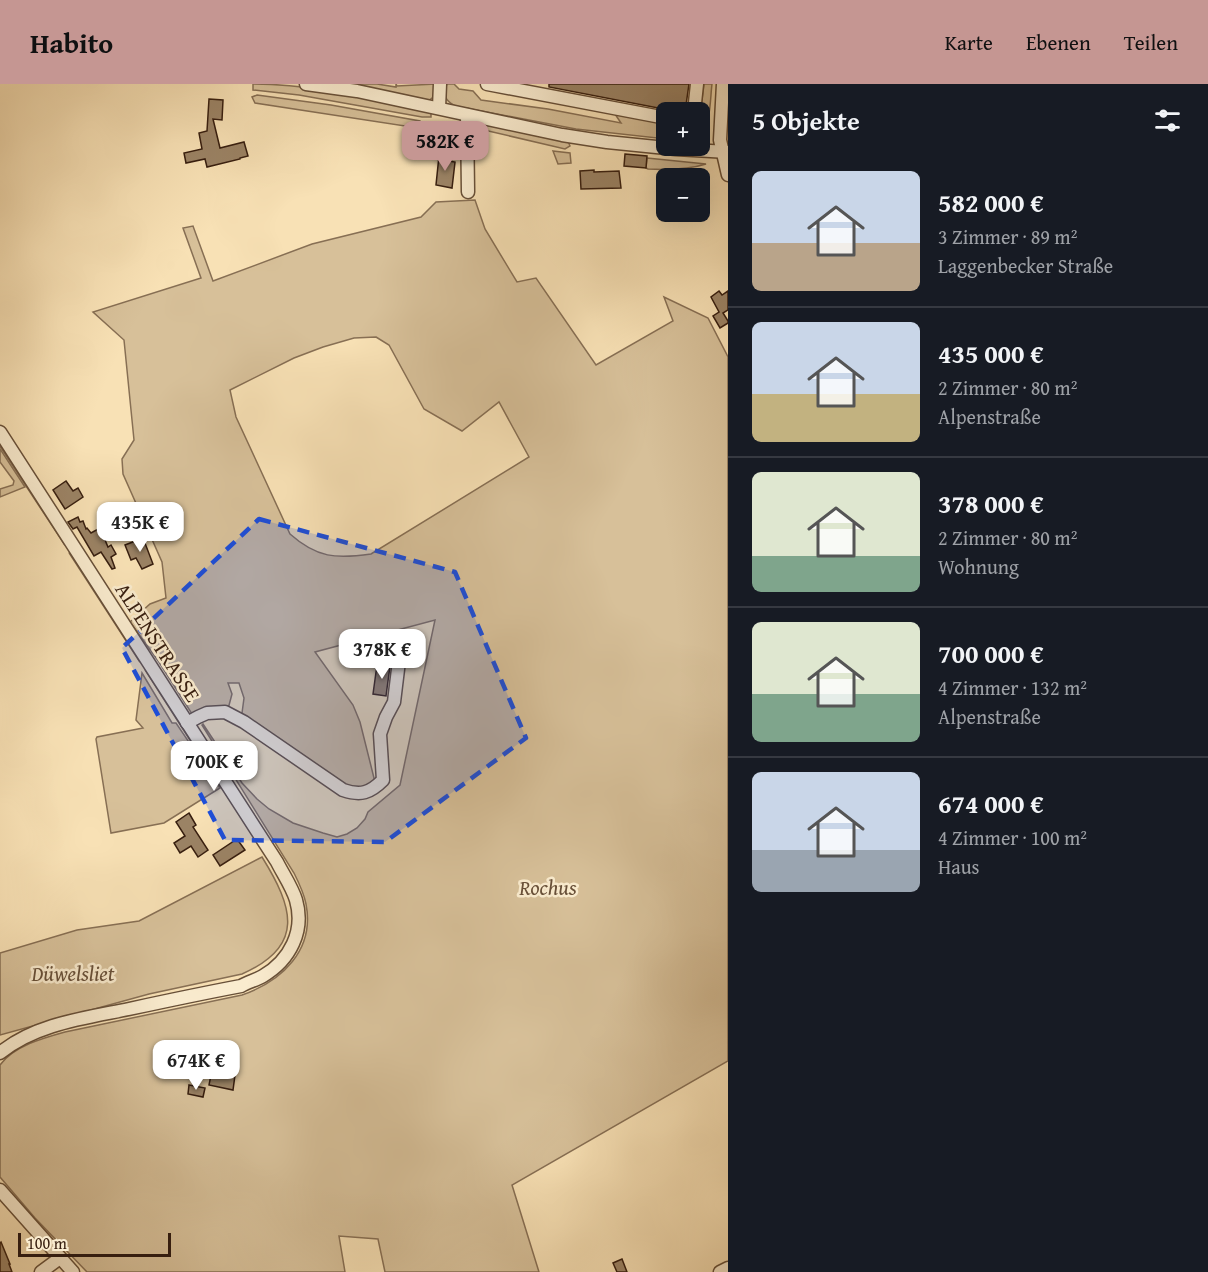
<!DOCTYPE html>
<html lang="de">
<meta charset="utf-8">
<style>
body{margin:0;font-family:"Gentium Book Plus",serif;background:#20242c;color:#f1f3f6;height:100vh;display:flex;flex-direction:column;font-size:22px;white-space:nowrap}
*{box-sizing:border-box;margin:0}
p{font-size:20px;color:#9ea1a6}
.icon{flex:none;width:33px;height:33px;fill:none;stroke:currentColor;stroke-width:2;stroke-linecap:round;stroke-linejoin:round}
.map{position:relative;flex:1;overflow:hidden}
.drawer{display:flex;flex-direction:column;background:#171b24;width:480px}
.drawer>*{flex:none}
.controls{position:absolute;left:656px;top:18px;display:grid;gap:12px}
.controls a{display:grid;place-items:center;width:54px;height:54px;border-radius:9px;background:#171b24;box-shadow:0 6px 24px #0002;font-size:30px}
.scale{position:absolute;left:18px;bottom:15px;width:153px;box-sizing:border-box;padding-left:6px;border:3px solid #371e0f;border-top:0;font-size:16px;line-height:21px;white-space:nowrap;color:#371e0f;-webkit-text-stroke:4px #faeccf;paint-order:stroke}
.price{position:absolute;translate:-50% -51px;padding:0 14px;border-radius:12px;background:#fff;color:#222;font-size:20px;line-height:39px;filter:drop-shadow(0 2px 3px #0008)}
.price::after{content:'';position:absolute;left:50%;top:36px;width:18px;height:14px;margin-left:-9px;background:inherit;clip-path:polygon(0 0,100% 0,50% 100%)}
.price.current{background:#c59692;color:#111}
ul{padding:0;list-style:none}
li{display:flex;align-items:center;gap:18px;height:150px;padding:0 24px}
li+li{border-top:2px solid #363941}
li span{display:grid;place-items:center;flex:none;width:168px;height:120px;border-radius:9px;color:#555}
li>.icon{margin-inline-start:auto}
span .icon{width:72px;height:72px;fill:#fffc;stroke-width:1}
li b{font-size:26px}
h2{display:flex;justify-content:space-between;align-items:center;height:72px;padding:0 24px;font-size:26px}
header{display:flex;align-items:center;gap:36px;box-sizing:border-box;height:84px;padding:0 30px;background:#c59692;color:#111}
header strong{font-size:28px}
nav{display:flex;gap:33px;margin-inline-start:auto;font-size:21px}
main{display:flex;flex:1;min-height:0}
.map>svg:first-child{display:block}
.green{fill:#d7c099;stroke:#876f54;stroke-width:1.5;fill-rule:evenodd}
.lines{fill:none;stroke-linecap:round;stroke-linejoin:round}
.stream{stroke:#836b51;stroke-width:3}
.building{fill:#9b8365;stroke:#371e0f;stroke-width:1.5}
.minor-casing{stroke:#674f38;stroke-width:15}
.minor{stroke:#faeccf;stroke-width:12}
.marked{fill:#1d4ed8;fill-opacity:0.2;stroke:#1d4ed8;stroke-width:4.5;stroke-dasharray:12 8;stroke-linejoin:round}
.labels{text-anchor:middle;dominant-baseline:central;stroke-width:5;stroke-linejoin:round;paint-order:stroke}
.street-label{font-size:21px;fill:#371e0f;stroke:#faeccf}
.park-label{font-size:21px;font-style:italic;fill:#674f38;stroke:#faeccf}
</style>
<header>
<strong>Habito</strong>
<nav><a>Karte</a><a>Ebenen</a><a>Teilen</a></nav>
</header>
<main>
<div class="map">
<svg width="728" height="1188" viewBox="0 0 728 1188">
<rect width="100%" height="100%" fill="#f8e1b5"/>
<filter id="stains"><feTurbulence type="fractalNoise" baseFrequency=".00333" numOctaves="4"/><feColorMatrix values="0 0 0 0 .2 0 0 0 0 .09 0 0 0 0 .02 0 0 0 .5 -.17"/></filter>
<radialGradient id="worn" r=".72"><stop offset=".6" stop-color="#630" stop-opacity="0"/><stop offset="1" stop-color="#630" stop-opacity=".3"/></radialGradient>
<!-- green -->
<g class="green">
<path d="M253,0C313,0 373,15 431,27V33H422L299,11L253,6Z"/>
<path d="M341,0H377L396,3V0L397,2L436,0V11L428,17Z"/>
<path d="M447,0H454L459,5L473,7L481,16L548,25L621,39L615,30L666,40V55L576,45L455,22C446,17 441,10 447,0Z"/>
<path d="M704,0H712C710,16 711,42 699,53C699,35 702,18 704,0Z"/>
<path d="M257,11L331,21L420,37L421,40L418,44L255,19L252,13Z"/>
<path d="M477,39H483L568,57L570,62L565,65L484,46L475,43L474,41Z"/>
<path d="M553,67L570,69L571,79L558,80Z"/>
<path d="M647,74L706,80C687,86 668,86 648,85L646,84Z"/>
<path d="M475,116L485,145L517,198L536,194L596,281L673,237L664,213L708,234L728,273V977L512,1101L539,1188H385L378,1155L339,1152L345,1188H87L35,1134L0,1093V981C14,962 43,954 65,948L242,911C282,897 315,866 306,820C304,809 299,799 294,789L202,641L203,640L242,699L257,715L269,725L293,739L323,749L337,753L347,750L357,744L365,735L368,728L400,701L435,536L315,568L353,621L360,638L374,694V698L371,702L350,705L244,633L242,629L244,614L239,599H228L232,610L228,625L192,630L159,578L130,538L150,520L166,514L162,478L123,390L122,375L134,356L124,256L93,228L201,194L183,144L193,142L213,197L312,160L421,133L436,118ZM376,253L389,261L424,325L462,347L499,318L529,373L371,470C336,475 317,474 290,450L236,333L230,306L294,274L323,263L354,254Z"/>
<path d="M0,365L25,403L0,413V405L13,401L14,397L0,378Z"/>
<path d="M142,589L172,639H176L220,704L164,739L111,749L96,655L97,653L143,644L136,636Z"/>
<path d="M262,773C293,823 306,862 242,890L149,910L0,951V869L77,846L139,837Z"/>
</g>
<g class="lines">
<!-- stream -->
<g class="stream">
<path d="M0,361L65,460"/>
<path d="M70,469L140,577"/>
<path d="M146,586L192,658"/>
<path d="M197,665L220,701"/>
</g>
</g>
<!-- building -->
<g class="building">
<path d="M549,0H689L685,28H679L549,3Z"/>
<path d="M209,15L223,16L222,36L213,35L220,64L244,58L248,72L240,74V75L207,83L205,75L186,79L184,69L202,65L199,49L207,47Z"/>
<path d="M625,70L647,72L646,84L624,82Z"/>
<path d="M439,72L449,73V77L455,78L452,104L436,101Z"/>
<path d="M594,86V88L619,87L621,104L581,105L580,87Z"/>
<path d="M719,207L722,211L728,207V226L723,229L728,237V239L720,244L713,232L719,228L711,213Z"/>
<path d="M66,397L73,407L78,404L83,413L65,425L53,406Z"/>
<path d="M78,433L80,438L83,437L86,445L87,444L91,449L100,444L108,463L111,461L116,470L111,473L115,484L112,485L101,468L94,472L77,443L73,445L68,438Z"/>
<path d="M143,454L153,480L142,485L136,474L131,476L125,461Z"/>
<path d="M377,581L390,582L386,612L373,610Z"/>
<path d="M189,729L196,741L193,743L208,766L198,773L191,762L180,769L174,759L185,752L176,738Z"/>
<path d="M237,755L245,766L220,782L213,771Z"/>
<path d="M212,986L235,991L233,1006L209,1001Z"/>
<path d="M189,1001L205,1004L203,1013L188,1010Z"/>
<path d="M1,1158L10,1180H9L12,1188H0V1159Z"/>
<path d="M622,1175L627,1188H617L613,1179Z"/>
</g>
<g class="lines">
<defs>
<g id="minor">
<path d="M306,0L357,7L562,51L607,58L676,65L728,68"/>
<path d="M487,0L666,34"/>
<path d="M723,0L720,56L728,91"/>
<path d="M439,24L440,0"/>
<path d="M694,28L697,0"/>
<path d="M467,31L468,108"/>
<path d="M0,348L277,778C283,790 292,803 296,816C305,847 290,876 263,892C256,896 248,898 241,902C204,909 166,917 129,925C85,934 35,940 0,969"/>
<path d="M187,639L198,633L207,629L225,628L244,638L343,706C361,712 370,709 383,696L380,650L386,633L394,618L399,577L388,559"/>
<path d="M0,1106L73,1188"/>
<path d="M41,1188L60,1174"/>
<path d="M720,1188L728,1184"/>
</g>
</defs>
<!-- minor casing -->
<use href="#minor" class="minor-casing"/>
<!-- minor -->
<use href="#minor" class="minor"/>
</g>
<!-- marked area -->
<path class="marked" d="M259,435L455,488L526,654L385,758L225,756L122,564Z"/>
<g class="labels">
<!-- street labels -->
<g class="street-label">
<text transform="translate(158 558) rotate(57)">ALPENSTRASSE</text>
</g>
<!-- park labels -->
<g class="park-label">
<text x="548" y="803">Rochus</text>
<text x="73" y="889">Düwelsliet</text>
</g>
</g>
<rect width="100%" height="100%" filter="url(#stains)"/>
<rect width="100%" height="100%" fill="url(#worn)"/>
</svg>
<div class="controls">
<a>+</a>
<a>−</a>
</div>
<div class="scale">100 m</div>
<b class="price current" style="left:445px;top:88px">582K €</b>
<b class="price" style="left:140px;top:469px">435K €</b>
<b class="price" style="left:382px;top:596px">378K €</b>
<b class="price" style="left:214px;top:708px">700K €</b>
<b class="price" style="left:196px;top:1007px">674K €</b>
</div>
<section class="drawer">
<h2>5 Objekte<svg class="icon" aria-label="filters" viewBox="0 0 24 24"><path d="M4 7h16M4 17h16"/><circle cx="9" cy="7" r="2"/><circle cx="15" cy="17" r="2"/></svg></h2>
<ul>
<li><span style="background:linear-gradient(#c9d6e8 60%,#b9a48a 0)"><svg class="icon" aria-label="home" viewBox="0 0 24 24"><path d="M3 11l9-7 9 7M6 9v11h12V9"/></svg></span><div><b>582 000 €</b><p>3 Zimmer · 89 m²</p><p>Laggenbecker Straße</p></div></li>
<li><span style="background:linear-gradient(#c9d6e8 60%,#c2b280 0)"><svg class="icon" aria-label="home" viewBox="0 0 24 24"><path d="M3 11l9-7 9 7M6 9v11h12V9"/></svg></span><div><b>435 000 €</b><p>2 Zimmer · 80 m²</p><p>Alpenstraße</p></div></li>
<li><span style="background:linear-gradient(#dfe7d0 70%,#7fa58c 0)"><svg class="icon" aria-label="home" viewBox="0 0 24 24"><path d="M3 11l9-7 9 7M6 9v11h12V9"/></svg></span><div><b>378 000 €</b><p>2 Zimmer · 80 m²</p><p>Wohnung</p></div></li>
<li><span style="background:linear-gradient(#dfe7d0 60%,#7fa58c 0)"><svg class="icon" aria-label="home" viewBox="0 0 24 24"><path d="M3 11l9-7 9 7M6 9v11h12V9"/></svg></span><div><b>700 000 €</b><p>4 Zimmer · 132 m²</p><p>Alpenstraße</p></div></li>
<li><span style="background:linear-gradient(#c9d6e8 65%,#9aa5b1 0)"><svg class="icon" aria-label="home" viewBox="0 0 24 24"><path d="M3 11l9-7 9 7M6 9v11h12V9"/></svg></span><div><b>674 000 €</b><p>4 Zimmer · 100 m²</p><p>Haus</p></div></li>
</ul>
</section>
</main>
